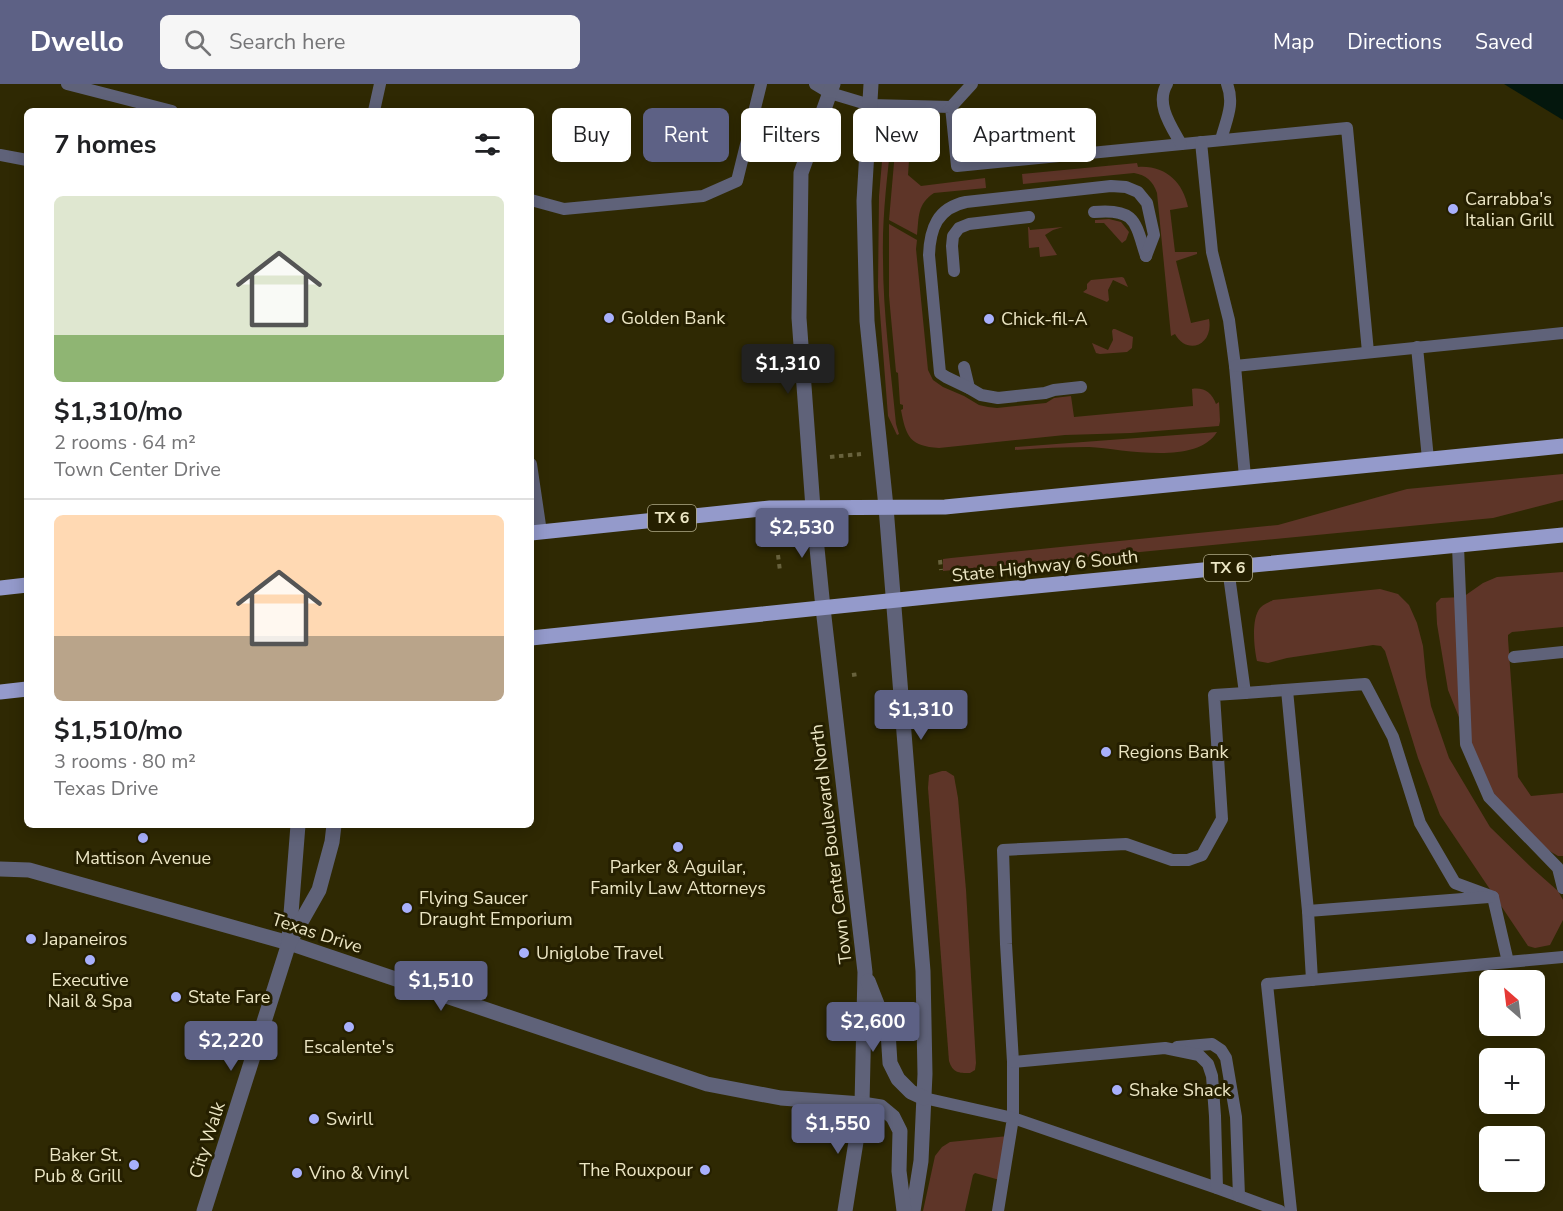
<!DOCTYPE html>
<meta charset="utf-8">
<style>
body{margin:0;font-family:"Nunito Sans",sans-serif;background:#f6f6f6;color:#202124;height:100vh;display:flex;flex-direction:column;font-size:22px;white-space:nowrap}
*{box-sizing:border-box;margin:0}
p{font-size:20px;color:#757577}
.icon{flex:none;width:33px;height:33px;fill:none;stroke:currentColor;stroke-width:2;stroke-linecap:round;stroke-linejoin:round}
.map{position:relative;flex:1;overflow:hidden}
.details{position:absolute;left:24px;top:24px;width:510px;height:720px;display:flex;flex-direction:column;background:#fff;border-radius:9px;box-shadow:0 3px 15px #0003}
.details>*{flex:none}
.hud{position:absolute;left:552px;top:24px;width:570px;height:54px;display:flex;gap:12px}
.needle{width:39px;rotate:332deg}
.controls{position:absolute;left:1479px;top:886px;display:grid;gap:12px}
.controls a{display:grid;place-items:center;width:66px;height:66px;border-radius:9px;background:#fff;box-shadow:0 3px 15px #0003;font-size:30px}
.price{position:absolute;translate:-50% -51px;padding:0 14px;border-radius:6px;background:#5d6185;color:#fff;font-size:20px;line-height:39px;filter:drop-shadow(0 2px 3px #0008)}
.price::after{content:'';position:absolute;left:50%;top:36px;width:18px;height:14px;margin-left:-9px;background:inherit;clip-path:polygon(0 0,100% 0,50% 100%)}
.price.current{background:#222;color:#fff}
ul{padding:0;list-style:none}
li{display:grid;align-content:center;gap:12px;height:318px;padding:0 30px}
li+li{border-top:2px solid #e0e0e0}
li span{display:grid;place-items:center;height:186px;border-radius:9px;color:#555}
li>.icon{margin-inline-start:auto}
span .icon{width:108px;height:108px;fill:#fffc;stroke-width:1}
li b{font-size:26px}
h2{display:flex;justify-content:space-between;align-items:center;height:72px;padding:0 30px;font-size:26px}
.chip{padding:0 21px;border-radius:9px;background:#fff;box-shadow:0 3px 15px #0003;font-size:21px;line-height:54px}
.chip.current{background:#5d6185;color:#fff}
header{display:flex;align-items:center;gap:36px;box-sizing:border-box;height:84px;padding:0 30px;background:#5d6185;color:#fff}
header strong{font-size:28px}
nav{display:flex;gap:33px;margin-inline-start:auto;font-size:21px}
.search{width:420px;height:54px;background:#f6f6f6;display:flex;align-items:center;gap:15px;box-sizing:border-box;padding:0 21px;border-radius:9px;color:#757577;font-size:22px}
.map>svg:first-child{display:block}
.green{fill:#5e3528}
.water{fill:#04170d}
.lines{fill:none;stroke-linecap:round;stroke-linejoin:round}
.path{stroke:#68623d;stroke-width:4;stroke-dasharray:4.5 4.5;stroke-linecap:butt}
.service{stroke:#5f6279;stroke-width:12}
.tertiary{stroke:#5f6279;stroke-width:15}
.primary{stroke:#949acb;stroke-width:15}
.poi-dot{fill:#a8b0fc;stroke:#251f00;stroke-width:2}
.labels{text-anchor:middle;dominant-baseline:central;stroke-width:6;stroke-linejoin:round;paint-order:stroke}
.shield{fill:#251f00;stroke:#b0aa89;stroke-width:1.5}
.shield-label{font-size:16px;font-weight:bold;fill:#ece6c4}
.poi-label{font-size:18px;fill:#ece6c4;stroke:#251f00;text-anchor:start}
.street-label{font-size:18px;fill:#ece6c4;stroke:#251f00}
</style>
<header>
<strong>Dwello</strong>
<div class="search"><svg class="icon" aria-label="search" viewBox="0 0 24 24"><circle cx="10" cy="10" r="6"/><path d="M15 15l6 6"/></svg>Search here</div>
<nav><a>Map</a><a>Directions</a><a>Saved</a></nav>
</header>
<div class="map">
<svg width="1563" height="1127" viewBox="0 0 1563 1127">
<rect width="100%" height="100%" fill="#2f2903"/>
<!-- green -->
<g class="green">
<path d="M911,47L908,91L921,102L985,94L986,104L934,109C917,120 919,133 917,151L889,136L896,56L902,49Z"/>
<path d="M892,51C887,93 882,134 883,175C883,230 891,286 896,340L899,350L897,351L888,332L878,203L879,112L883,66L885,59Z"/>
<path d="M1137,79L1138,83C1165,81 1183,98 1188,123L1170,126L1175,168H1197V170L1176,177L1191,239L1209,235C1214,261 1187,272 1175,250L1171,252L1157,109C1153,97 1146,91 1134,89L1023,100L1022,90Z"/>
<path d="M1109,135L1121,138L1129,148L1126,156L1122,159L1104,139H1095V136Z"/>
<path d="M889,140L917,156L916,165L928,286L933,296L943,303L964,312L979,321L988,323L997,324L1046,319L1054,314L1071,312L1074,333L1193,322L1192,305C1204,303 1212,309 1216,320L1219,318L1220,337L1219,342L1131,349L1065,351L939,364C910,362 906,353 901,326L903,325V321L900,320L898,289L896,288L889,212Z"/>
<path d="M1028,143H1029L1030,146L1063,143L1053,146L1045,151L1057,171L1040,173L1039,163L1029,164Z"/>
<path d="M1122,193L1124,194L1128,203L1113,196L1108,206L1109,216L1107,218L1083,208L1087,205V200L1091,196Z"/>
<path d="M1113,245H1115L1133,253L1132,264L1127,268L1100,270L1096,269L1092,259L1108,266L1113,256L1112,247Z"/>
<path d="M1217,348C1196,382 1123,365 1089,363C1064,363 1040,364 1015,366V363Z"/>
<path d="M1563,390V416L1493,434L943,487V475L951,474L1278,441L1407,405Z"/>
<path d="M1563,488V543L1512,548L1508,551V555L1518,693L1531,712L1563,709V772H1558L1548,766L1488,705L1448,606L1437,540L1436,519L1441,514L1463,513L1483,499L1497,493Z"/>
<path d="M1380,505L1398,510L1409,521L1417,539L1423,562L1426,593L1431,622L1449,674L1490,743L1532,784L1558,807L1563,816V836L1550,861L1535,864L1528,862L1440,731L1418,674L1385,567L1381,562L1373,561L1354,564L1287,574L1268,579L1257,577C1254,564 1251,535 1260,524C1264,520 1268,519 1273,516Z"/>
<path d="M942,687H946L954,692L958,714L966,806L976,979L975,986L970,989C958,989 953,989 949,977L928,704L929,691Z"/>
<path d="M1008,1052L1003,1097L975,1089L973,1091L965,1127H923L935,1072L942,1063L950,1058Z"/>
</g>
<!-- water -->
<path class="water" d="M1504,0H1563V36L1512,5Z"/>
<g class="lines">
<!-- path -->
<g class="path">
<path d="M830,373L861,370"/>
<path d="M778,471L780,487"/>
<path d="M940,476L941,486"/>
<path d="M852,591L859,590"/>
</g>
<!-- service -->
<g class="service">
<path d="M67,0L172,27"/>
<path d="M815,0L830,9L870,21L951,23L957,82L1347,44L1368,268"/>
<path d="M1167,0C1155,20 1171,42 1181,60"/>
<path d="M951,23L972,0"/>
<path d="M374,27L380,0"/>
<path d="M1221,56C1226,36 1235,20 1227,0"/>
<path d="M1201,58L1212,168L1229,236L1235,282L1245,393"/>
<path d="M0,71L27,76"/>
<path d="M531,116L564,125L703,112L737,97L761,0"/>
<path d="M1094,128C1136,124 1135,138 1146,172"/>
<path d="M954,187L952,162L953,152L959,144L969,140L1029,133"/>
<path d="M1417,263L1428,375"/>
<path d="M1235,282L1563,249"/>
<path d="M964,283L969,304"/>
<path d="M1081,303L1054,306L1045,309L998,314L981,311L969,304L946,293L940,289L929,171C930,145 937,124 966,118L1111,102L1126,103L1138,108L1147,119L1154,151L1146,172"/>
<path d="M531,380L541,448"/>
<path d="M1458,462L1466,660L1489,713L1558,784L1563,804"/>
<path d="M1228,484L1245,609L1365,600L1393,653L1420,739L1455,799L1493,813"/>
<path d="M1514,573L1563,568"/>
<path d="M1287,606L1308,827L1312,896"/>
<path d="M1245,609L1214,611L1222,735L1202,771L1188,776H1172L1126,760L1003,766L1006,860L1013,978V1034L1217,1104L1280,1127"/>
<path d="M1493,813L1508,878"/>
<path d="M1308,827L1489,813"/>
<path d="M1177,963L1212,960L1221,966L1226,974L1236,1033L1239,1112"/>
<path d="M1013,978L1165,964L1199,971L1208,980L1212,992L1215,1032L1217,1104"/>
<path d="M924,1014L1013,1034L998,1127"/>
<path d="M1291,1127L1267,900L1563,873"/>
</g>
<!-- tertiary -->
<g class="tertiary">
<path d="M833,0L801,89L799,234L813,424L823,524L865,888L862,1020L845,1127"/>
<path d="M871,0L864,117L867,237L886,423L923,887L925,990L921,1077L913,1127"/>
<path d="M0,785L29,786L289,859L707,1000L781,1014L862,1020L881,1023L893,1033L900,1047L899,1087L904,1127"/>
<path d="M289,855L298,741"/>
<path d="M868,897L888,948L890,979L898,995L911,1008L924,1014"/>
<path d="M204,1127L289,859L319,806L332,758L334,741"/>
</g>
<!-- primary -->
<g class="primary">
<path d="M531,449L770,424L945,423L1563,362"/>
<path d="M0,504L27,501"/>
<path d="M531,554L975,508L1563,451"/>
<path d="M0,608L27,605"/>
</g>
</g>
<!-- markers -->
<g class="poi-dot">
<circle cx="1453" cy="125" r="6"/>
<circle cx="609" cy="234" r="6"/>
<circle cx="989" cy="235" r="6"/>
<circle cx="1106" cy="668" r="6"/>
<circle cx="143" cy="754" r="6"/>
<circle cx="678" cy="763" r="6"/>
<circle cx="407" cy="824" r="6"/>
<circle cx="31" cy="855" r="6"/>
<circle cx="524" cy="869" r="6"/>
<circle cx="90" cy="876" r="6"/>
<circle cx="176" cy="913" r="6"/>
<circle cx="349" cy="943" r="6"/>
<circle cx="1117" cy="1006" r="6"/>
<circle cx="314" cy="1035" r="6"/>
<circle cx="134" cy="1081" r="6"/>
<circle cx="705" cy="1086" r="6"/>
<circle cx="297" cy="1089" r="6"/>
</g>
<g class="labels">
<!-- shield labels -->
<g class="shield">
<rect x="648" y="421" width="48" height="26" rx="4.5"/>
<rect x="1204" y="471" width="48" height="26" rx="4.5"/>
</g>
<g class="shield-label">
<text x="672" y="434">TX 6</text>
<text x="1228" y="484">TX 6</text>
</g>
<!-- poi labels -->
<g class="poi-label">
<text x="1465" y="115">Carrabba's<tspan x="1465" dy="21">Italian Grill</tspan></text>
<text x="621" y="234">Golden Bank</text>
<text x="1001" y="235">Chick-fil-A</text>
<text x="1118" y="668">Regions Bank</text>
<text x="143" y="774" text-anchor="middle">Mattison Avenue</text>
<text x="678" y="783" text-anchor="middle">Parker &amp; Aguilar,<tspan x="678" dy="21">Family Law Attorneys</tspan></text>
<text x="419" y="814">Flying Saucer<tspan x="419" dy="21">Draught Emporium</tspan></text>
<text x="43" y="855">Japaneiros</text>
<text x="536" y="869">Uniglobe Travel</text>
<text x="90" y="896" text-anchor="middle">Executive<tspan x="90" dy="21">Nail &amp; Spa</tspan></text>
<text x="188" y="913">State Fare</text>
<text x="349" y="963" text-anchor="middle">Escalente's</text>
<text x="1129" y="1006">Shake Shack</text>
<text x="326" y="1035">Swirll</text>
<text x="122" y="1071" text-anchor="end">Baker St.<tspan x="122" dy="21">Pub &amp; Grill</tspan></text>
<text x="693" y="1086" text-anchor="end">The Rouxpour</text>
<text x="309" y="1089">Vino &amp; Vinyl</text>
</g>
<!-- street labels -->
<g class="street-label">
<text transform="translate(1045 482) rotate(-6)">State Highway 6 South</text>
<text transform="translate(831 760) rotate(-97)">Town Center Boulevard North</text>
<text transform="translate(317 849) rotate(18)">Texas Drive</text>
<text transform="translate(207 1056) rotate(-72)">City Walk</text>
</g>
</g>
</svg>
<div class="controls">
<a><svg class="needle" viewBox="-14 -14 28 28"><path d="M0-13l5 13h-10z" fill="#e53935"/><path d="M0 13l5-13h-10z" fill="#757577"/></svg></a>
<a>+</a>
<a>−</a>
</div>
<b class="price current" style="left:788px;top:311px">$1,310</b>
<b class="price" style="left:802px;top:475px">$2,530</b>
<b class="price" style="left:921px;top:657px">$1,310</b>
<b class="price" style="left:441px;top:928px">$1,510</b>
<b class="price" style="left:873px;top:969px">$2,600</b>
<b class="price" style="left:231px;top:988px">$2,220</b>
<b class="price" style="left:838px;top:1071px">$1,550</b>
<div class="hud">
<a class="chip">Buy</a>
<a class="chip current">Rent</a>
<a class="chip">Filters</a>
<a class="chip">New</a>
<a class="chip">Apartment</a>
</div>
<section class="details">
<h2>7 homes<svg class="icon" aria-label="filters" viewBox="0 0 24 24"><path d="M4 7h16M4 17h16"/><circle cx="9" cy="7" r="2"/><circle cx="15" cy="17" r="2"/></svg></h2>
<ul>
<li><span style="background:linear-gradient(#dfe7d0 75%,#8fb573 0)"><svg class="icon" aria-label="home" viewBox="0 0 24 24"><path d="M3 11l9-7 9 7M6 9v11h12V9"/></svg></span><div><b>$1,310/mo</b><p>2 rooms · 64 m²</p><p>Town Center Drive</p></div></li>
<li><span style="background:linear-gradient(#ffd9b3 65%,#b9a48a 0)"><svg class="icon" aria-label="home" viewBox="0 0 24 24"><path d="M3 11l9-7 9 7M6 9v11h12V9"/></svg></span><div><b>$1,510/mo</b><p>3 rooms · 80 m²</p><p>Texas Drive</p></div></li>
</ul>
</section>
</div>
